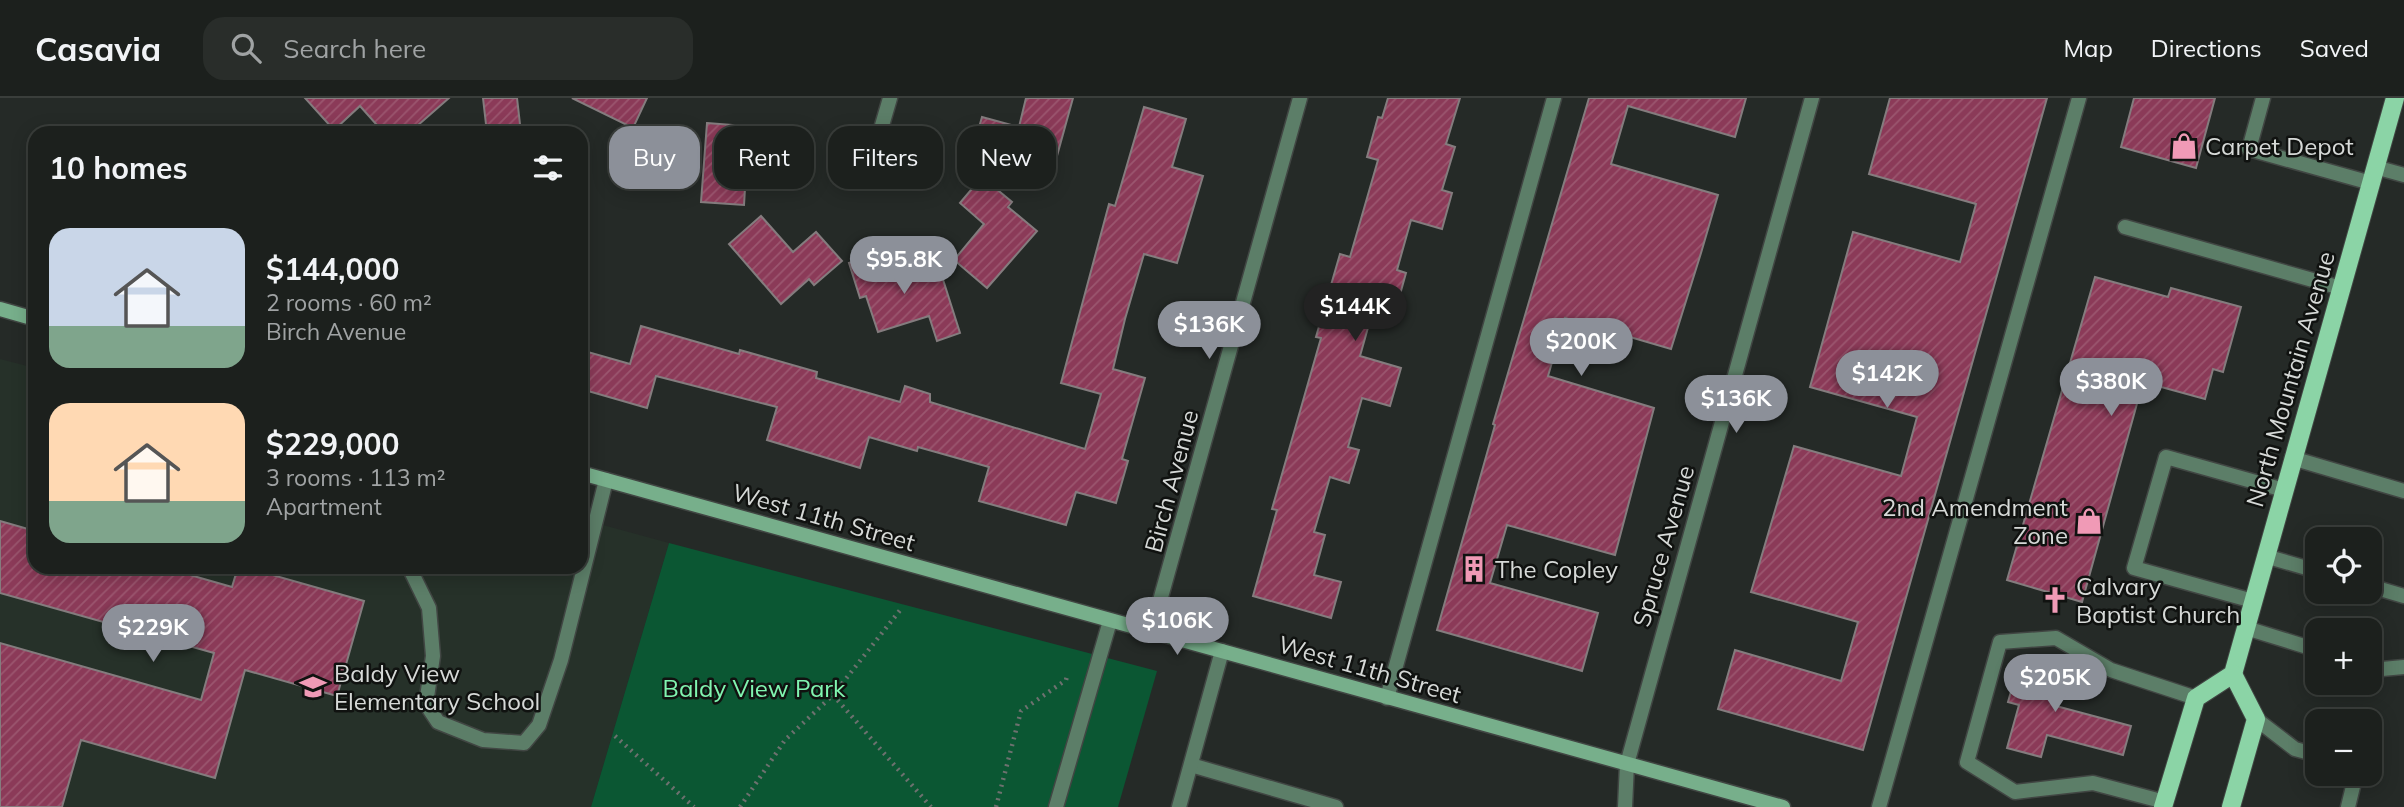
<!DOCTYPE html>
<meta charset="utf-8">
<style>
body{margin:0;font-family:Mulish,sans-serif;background:#292d2a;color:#f1f3f6;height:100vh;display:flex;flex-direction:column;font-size:26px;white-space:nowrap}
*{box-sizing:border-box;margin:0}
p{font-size:23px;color:#a0a3a4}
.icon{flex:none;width:38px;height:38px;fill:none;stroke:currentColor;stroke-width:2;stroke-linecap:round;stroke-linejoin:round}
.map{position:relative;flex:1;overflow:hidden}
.details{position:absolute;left:28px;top:28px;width:560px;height:448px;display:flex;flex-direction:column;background:#1c201d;border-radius:21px;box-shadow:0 4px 18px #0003,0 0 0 2px #3a3e3b}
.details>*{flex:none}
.banner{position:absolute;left:609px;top:28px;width:665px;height:63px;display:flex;gap:14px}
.tools{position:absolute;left:2305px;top:429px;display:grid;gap:14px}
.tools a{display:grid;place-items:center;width:77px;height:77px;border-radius:14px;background:#1c201d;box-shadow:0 4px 18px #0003,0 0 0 2px #3a3e3b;font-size:35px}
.price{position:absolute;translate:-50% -60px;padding:0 16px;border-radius:24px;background:#8c9099;color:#fff;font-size:23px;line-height:46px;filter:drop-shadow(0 2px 4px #0008)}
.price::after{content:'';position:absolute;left:50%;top:42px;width:21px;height:16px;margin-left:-10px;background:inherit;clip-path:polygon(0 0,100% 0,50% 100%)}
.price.current{background:#222;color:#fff}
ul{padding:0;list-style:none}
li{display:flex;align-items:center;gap:21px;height:175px;padding:0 21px}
li span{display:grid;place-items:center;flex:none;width:196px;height:140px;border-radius:21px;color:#555}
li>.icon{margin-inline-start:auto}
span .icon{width:84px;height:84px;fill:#fffc;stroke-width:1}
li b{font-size:30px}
h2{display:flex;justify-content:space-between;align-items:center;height:84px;padding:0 21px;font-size:30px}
.chip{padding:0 24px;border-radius:21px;background:#1c201d;box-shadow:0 4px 18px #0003,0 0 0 2px #3a3e3b;font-size:24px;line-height:63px}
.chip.current{background:#8c9099;color:#fff}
header{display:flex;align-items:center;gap:42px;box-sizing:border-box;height:98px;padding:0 35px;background:#1c201d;border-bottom:2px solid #3a3e3b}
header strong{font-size:33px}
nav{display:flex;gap:38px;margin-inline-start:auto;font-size:24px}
.search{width:490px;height:63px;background:#292d2a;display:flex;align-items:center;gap:18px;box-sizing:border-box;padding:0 24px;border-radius:21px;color:#a0a3a4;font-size:26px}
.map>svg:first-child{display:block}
.built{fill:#263129}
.green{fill:#0b5733}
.building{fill:url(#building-hatch);stroke:#847c7e;stroke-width:2}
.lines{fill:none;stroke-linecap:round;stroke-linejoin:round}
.lane-casing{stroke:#414643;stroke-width:17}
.street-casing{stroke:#414643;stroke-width:17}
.secondary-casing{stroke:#414643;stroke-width:17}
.primary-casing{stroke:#414643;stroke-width:20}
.path{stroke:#6d716f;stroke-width:4.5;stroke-dasharray:2 5;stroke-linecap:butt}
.lane{stroke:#5c7e68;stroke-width:14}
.street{stroke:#5c7e68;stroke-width:14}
.secondary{stroke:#77af8b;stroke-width:14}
.primary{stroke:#8bd4a6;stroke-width:18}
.labels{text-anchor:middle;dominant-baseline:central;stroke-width:5;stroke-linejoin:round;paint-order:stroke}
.poi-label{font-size:24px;fill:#d6d9d7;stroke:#101210;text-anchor:start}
.street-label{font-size:24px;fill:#d6d9d7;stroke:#101210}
.park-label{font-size:24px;fill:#80f5b0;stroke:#101210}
</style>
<header>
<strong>Casavia</strong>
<div class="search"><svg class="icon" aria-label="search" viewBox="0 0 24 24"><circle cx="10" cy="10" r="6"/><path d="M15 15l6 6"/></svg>Search here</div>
<nav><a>Map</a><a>Directions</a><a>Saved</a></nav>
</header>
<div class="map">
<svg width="2404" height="709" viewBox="0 0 2404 709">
<defs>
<pattern id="building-hatch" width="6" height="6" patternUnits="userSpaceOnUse" patternTransform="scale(1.75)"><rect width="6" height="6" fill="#8b3a58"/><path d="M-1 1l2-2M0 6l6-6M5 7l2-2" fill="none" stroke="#9b566f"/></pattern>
</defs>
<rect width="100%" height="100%" fill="#252a27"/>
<!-- built -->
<path class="built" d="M0,261L35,270V469H581V421L669,445L591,709H0Z"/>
<!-- green -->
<path class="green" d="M669,445L1157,573L1118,709H591Z"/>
<!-- building -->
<g class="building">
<path d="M305,0H449L409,35H384L360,8L334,32Z"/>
<path d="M483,0H517L521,35H487Z"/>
<path d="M572,0H647L633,30Z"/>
<path d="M1026,0H1073L1052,76L972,54L982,19L1019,29Z"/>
<path d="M1388,0H1460L1446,46L1455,49L1442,92L1452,95L1442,131L1411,122L1397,172L1406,175L1399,200L1378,194L1360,258L1401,270L1390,308L1362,300L1348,349L1359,352L1349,385L1330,379L1314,434L1325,437L1314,477L1341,484L1331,520L1253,498L1277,412L1272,411L1321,240L1316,239L1340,156L1350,159L1378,62L1367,59L1378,19L1382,20Z"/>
<path d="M1589,0H1746L1735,39L1628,8L1611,66L1718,97L1701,155L1671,251L1565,220L1548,278L1654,310L1615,457L1507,427L1490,485L1598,515L1582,573L1437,532L1495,327L1493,326Z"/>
<path d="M1890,0H2047L1863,652L1718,611L1735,552L1841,583L1858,524L1751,494L1794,348L1901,378L1917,319L1810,289L1853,134L1960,164L1976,106L1869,76Z"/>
<path d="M2134,0H2215L2196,70L2121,49Z"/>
<path d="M1144,9L1186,21L1172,69L1203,78L1177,165L1144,156L1125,221L1113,271L1145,280L1122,361L1128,363L1116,405L1076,394L1066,427L979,403L989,369L918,349L917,353L869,339L860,370L767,342L777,309L656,278L647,310L581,291V252L630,266L641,228L739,256L740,252L817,274L816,280L900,304L905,288L930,296V304L1085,351L1101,296L1061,285L1109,106L1115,108Z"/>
<path d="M707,25L782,31L780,61L747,58L744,107L701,104Z"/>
<path d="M982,79L1012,104L1008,109L1037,133L987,190L954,162L984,126L960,105Z"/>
<path d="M761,118L793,154L816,134L842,163L814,187L809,181L781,206L729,146Z"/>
<path d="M885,153L895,183L939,169L960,235L937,243L929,218L878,234L866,198L860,200L849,165Z"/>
<path d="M2095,179L2168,199L2171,190L2241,209L2223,274L2213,271L2205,301L2143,284L2082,504L2007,482Z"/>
<path d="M0,423L35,433V469H162L232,489L238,469H244L364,503L337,598L245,572L215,680L81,642L62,709H0V545L201,602L214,555L0,495Z"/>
<path d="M2021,558L2066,570L2056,608L2131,628L2123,657L2047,637L2041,659L2007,650L2019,607L2008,604Z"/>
</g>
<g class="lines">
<defs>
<g id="lane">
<path d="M2263,0L2249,51L2371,85"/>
<path d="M2375,69L2404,77"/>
<path d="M2125,129L2341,190"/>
<path d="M2292,360L2404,393"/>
<path d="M2265,458L2317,473"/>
<path d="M409,469L429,510L433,558L426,606L438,624L483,642L524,645L539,627L561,562L606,382"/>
<path d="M2370,488L2404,498"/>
<path d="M2253,503L2134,470L2166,359L2284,392"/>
<path d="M2246,530L2317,552"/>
<path d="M2370,568L2382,571L2404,569"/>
<path d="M1387,600L1554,0"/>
<path d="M2256,621L2295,651L2317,657"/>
<path d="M1191,667L1336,709"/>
<path d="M2165,704L2093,685L2015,694L1967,664L2000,544L2056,540L2111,572L2196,600"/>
<path d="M1056,709L1110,523"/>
<path d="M1179,709L1222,553"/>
<path d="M1625,709L1627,666"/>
<path d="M1879,709L2079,0"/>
<path d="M2348,709L2356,676"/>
</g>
<g id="street">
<path d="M874,55L890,0"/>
<path d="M1151,535L1300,0"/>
<path d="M1627,666L1812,0"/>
</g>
<g id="secondary">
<path d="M0,211L35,221"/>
<path d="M581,375L1783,709"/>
</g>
<g id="primary">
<path d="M2163,709L2196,600L2233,576L2395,0"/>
<path d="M2231,709L2256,621L2233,576"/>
</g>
</defs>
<!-- lane casing -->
<use href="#lane" class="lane-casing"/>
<!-- street casing -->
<use href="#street" class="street-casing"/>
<!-- secondary casing -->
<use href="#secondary" class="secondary-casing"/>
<!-- primary casing -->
<use href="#primary" class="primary-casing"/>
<!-- path -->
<g class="path">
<path d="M833,597L931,709"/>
<path d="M615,638L694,709"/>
<path d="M740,709L785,642L833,597L901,511"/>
<path d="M996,709L1021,613L1066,582L1067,578"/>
</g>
<!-- lane -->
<use href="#lane" class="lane"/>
<!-- street -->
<use href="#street" class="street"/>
<!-- secondary -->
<use href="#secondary" class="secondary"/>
<!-- primary -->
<use href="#primary" class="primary"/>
</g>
<!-- icons -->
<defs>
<symbol id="shop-bare" viewBox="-9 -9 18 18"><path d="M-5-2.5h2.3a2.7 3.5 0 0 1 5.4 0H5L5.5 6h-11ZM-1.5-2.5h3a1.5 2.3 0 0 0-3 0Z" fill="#f09ab6" stroke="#101210" stroke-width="2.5" paint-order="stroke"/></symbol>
<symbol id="building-bare" viewBox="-9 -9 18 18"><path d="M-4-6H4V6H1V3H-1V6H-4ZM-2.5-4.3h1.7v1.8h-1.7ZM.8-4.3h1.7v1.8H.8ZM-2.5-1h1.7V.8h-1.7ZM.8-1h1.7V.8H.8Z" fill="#f09ab6" stroke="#101210" stroke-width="2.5" paint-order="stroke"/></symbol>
<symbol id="church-bare" viewBox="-9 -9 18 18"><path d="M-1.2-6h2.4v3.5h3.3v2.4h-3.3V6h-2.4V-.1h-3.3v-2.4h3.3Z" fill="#f09ab6" stroke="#101210" stroke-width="2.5" paint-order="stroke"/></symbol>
<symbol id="school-bare" viewBox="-9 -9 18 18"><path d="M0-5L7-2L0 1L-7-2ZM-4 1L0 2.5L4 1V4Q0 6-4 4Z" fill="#f09ab6" stroke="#101210" stroke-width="2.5" paint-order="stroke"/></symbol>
</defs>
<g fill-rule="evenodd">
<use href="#shop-bare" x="2165" y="29" width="38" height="38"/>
<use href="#shop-bare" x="2070" y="404" width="38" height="38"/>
<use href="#building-bare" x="1455" y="452" width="38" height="38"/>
<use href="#church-bare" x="2036" y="483" width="38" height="38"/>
<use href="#school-bare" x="294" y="570" width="38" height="38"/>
</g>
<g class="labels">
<!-- poi labels -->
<g class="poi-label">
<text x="2205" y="48">Carpet Depot</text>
<text x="2068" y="409" text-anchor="end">2nd Amendment<tspan x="2068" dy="28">Zone</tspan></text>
<text x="1495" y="471">The Copley</text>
<text x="2076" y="488">Calvary<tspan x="2076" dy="28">Baptist Church</tspan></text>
<text x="334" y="575">Baldy View<tspan x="334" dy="28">Elementary School</tspan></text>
</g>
<!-- street labels -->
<g class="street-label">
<text transform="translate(2290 281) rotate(-74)">North Mountain Avenue</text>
<text transform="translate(1171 383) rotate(-75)">Birch Avenue</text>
<text transform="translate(824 419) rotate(16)">West 11th Street</text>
<text transform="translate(1663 448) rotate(-74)">Spruce Avenue</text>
<text transform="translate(1370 571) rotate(16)">West 11th Street</text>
</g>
<!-- park labels -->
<g class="park-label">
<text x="754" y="590">Baldy View Park</text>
</g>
</g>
</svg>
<div class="tools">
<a><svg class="icon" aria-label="locate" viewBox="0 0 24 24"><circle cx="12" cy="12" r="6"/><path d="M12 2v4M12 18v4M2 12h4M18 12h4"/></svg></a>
<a>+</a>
<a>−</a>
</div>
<b class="price" style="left:904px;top:198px">$95.8K</b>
<b class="price current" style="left:1355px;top:245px">$144K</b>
<b class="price" style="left:1209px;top:263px">$136K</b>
<b class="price" style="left:1581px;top:280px">$200K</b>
<b class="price" style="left:1887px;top:312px">$142K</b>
<b class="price" style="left:2111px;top:320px">$380K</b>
<b class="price" style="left:1736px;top:337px">$136K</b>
<b class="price" style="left:1177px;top:559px">$106K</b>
<b class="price" style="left:153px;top:566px">$229K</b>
<b class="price" style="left:2055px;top:616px">$205K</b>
<div class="banner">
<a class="chip current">Buy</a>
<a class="chip">Rent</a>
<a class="chip">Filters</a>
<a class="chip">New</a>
</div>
<section class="details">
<h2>10 homes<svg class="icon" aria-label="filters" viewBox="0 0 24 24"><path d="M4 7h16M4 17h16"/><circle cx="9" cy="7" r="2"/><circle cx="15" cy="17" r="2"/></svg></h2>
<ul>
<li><span style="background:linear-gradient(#c9d6e8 70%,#7fa58c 0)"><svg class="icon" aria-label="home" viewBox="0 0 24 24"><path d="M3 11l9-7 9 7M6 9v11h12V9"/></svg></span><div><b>$144,000</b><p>2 rooms · 60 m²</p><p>Birch Avenue</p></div></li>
<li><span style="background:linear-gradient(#ffd9b3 70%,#7fa58c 0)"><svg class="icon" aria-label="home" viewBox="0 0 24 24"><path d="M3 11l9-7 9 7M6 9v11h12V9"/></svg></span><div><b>$229,000</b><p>3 rooms · 113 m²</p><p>Apartment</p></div></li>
</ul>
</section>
</div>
